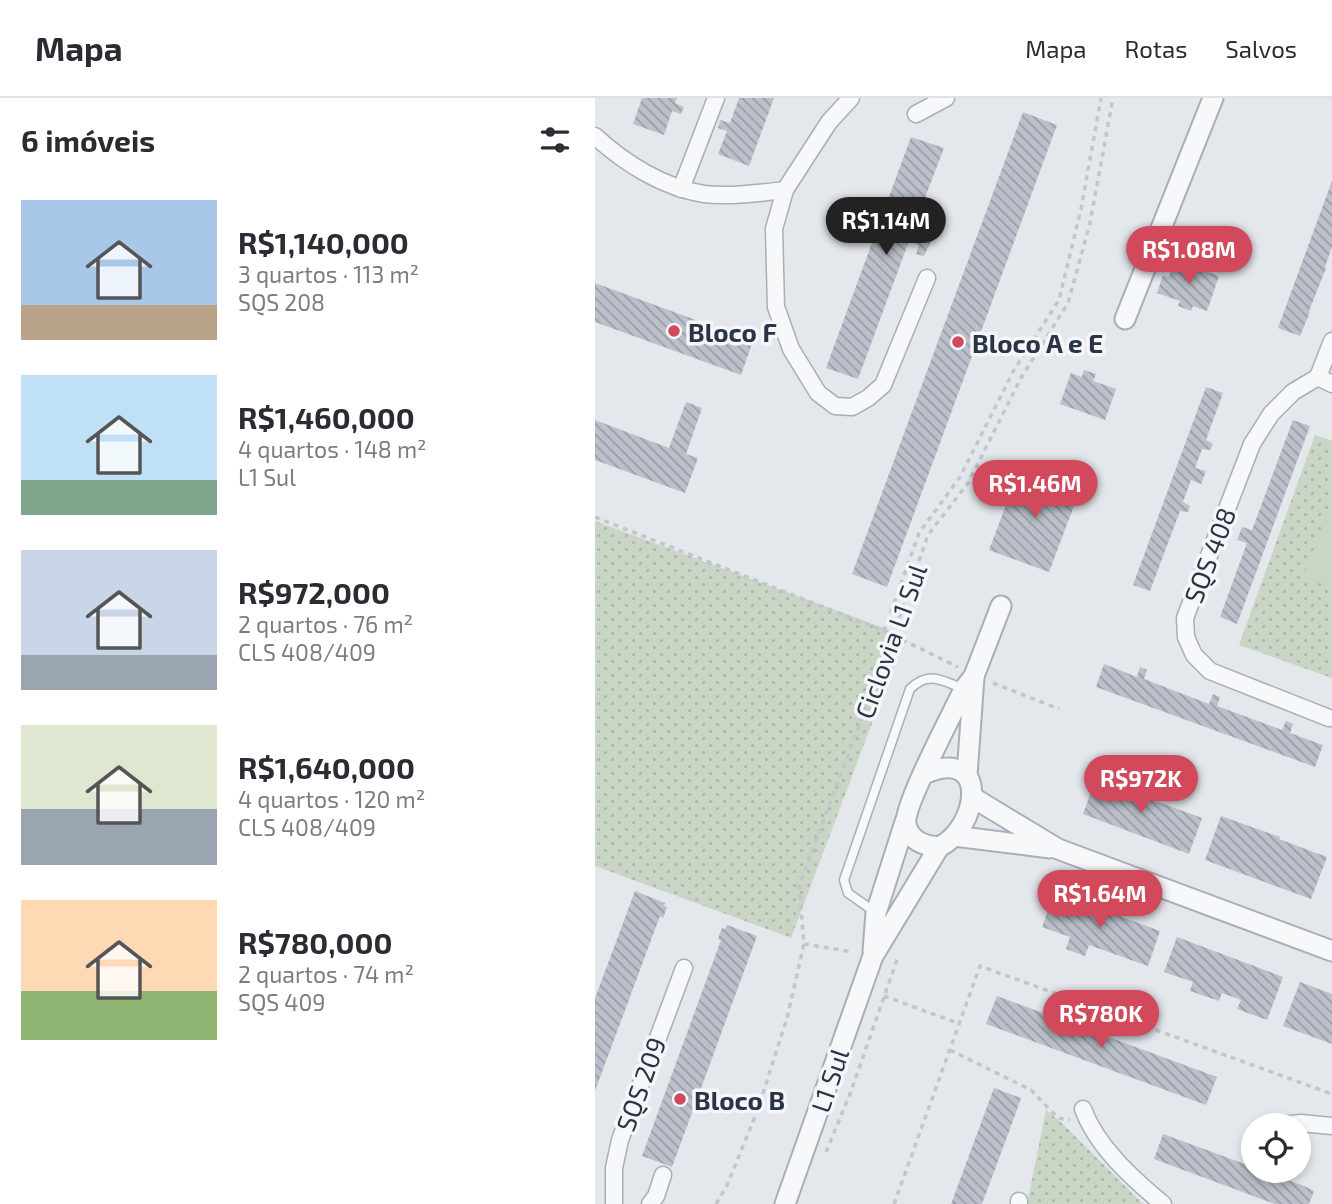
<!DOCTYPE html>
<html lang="pt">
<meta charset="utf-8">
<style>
body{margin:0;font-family:"Exo 2",sans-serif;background:#f2f2f3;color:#2b2b33;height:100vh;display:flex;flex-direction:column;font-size:26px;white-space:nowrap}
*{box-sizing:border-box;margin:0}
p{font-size:23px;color:#7c7c81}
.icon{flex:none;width:38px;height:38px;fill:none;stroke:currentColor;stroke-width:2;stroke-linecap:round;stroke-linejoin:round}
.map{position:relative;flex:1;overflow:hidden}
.panel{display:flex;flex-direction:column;background:#fff;width:595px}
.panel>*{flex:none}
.fabs{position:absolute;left:646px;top:1015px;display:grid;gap:14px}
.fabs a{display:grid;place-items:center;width:70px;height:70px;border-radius:50%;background:#fff;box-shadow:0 4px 10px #0003;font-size:35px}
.price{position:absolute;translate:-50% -60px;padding:0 16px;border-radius:24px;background:#d1495b;color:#fff;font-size:23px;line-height:46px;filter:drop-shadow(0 2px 4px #0008)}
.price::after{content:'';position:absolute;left:50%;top:42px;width:21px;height:16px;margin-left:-10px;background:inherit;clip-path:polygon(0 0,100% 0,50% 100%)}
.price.on{background:#222;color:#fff}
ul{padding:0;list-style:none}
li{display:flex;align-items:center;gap:21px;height:175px;padding:0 21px}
li span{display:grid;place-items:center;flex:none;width:196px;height:140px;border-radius:0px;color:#555}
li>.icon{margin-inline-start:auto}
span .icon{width:84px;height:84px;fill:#fffc;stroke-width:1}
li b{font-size:30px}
h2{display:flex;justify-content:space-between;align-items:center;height:84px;padding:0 21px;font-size:30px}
header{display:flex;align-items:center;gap:42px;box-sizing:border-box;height:98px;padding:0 35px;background:#fff;border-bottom:2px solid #e1e1e2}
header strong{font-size:33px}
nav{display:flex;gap:38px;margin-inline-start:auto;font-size:24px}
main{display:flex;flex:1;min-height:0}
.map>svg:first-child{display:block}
.grass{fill:url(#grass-dots)}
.pitch{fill:#c9d6c5}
.building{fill:url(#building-back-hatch)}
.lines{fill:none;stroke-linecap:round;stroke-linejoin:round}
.service-casing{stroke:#a9aeb7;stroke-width:11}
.minor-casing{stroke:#a9aeb7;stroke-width:19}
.tertiary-casing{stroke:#a9aeb7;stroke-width:23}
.path{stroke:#c2c5cb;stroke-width:3.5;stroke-dasharray:5 5;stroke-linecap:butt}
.service{stroke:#f7f8fa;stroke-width:8}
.minor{stroke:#f7f8fa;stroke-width:16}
.tertiary{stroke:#f7f8fa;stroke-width:19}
.poi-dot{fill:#d1495b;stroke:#f4f6f9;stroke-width:2.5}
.labels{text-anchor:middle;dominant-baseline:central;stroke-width:7;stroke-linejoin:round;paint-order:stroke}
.poi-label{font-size:26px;font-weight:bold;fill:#2b3445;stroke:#f4f6f9;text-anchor:start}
.street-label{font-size:26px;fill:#2b3445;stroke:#f4f6f9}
</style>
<header>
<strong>Mapa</strong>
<nav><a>Mapa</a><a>Rotas</a><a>Salvos</a></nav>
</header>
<main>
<section class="panel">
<h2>6 imóveis<svg class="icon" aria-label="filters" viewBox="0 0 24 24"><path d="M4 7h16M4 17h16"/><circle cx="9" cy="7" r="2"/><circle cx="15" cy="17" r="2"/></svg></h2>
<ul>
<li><span style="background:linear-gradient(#a9c7e8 75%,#b9a48a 0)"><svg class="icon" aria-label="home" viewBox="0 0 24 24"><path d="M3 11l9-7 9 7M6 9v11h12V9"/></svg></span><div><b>R$1,140,000</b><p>3 quartos · 113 m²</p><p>SQS 208</p></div></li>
<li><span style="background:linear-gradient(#bfe0f5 75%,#7fa58c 0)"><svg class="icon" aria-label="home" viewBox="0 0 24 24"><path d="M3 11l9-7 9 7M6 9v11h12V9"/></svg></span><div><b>R$1,460,000</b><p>4 quartos · 148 m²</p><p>L1 Sul</p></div></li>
<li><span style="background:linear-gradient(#c9d6e8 75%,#9aa5b1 0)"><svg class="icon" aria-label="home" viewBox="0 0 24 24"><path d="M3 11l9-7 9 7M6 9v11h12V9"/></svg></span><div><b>R$972,000</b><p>2 quartos · 76 m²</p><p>CLS 408/409</p></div></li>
<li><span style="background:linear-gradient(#dfe7d0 60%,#9aa5b1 0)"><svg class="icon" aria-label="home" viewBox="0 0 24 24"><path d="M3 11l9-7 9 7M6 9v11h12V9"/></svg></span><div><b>R$1,640,000</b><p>4 quartos · 120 m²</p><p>CLS 408/409</p></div></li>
<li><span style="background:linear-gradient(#ffd9b3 65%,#8fb573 0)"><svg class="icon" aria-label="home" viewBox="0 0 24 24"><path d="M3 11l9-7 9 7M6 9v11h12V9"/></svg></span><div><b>R$780,000</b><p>2 quartos · 74 m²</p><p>SQS 409</p></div></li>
</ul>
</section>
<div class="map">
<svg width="737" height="1106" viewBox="0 0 737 1106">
<defs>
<pattern id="grass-dots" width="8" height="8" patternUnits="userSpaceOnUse" patternTransform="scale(1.75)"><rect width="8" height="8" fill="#c9d6c5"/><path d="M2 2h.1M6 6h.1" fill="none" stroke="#adb8ab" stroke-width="1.8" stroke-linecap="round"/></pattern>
<pattern id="building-back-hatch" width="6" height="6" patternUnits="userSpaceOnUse" patternTransform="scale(1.75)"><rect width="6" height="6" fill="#bbc0ca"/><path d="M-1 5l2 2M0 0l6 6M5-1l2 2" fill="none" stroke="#989da6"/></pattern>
</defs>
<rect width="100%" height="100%" fill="#e4e7ec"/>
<!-- grass -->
<g class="grass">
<path d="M720,337L737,343V580L644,547Z"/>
<path d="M0,423L310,538L196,840L0,768Z"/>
<path d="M451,1012L466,1024L548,1106H432Z"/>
</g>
<!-- pitch -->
<path class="pitch" d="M737,408V489L708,477Z"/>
<!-- building -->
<g class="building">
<path d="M47,0H82L80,5L89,9L86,16L77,13L69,37L38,26Z"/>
<path d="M144,0H179L154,68L123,56L132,33L123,30L125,22L135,25Z"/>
<path d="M428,14L462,27L292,489L257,476Z"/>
<path d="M316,39L349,50L316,136L326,140L328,133L339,137L329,158L321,156L324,147L314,143L263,281L231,270Z"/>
<path d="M737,83V149L730,169L731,170L714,213L715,214L705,238L683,230Z"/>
<path d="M579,162L624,178L612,213L598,208L596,213L583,208L585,203L562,195L568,177L574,179Z"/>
<path d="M0,185L158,243L146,277L0,224Z"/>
<path d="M489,272L501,276L498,283L521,291L510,322L465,306L476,275L487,279Z"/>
<path d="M611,289L628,295L611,342L618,346L615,352L607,351L600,370L611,373L606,386L596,382L588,404L595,408L593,414L585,413L555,493L538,487Z"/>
<path d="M91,304L107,310L91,356L103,360L90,395L0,362V322L74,350Z"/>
<path d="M698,322L715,328L642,526L625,519L652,445L642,442L647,429L657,432Z"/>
<path d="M425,370L485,392L454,474L394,452Z"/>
<path d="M509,566L542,579L545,569L552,572L549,581L614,606L618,596L625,599L622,608L687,632L691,623L698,626L695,635L728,647L720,669L501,589Z"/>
<path d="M504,672L523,679L520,688L607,720L594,756L488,716Z"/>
<path d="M626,718L685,739L684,741L732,759L716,801L610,762Z"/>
<path d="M40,793L70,805L69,808L72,809L68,820L65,818L0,993V900Z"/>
<path d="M460,794L565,833L553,868L494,847L490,858L471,851L475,839L447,829Z"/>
<path d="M132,827L162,838L77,1069L47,1058L126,842L123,841L127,830L130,831Z"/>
<path d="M582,839L688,879L672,922L642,911L646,902L627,895L624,903L595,893L598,884L569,874Z"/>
<path d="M705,884L737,896V946L688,928Z"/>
<path d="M402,898L622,979L611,1007L391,926Z"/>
<path d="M399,990L426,1000L415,1031L387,1106H356Z"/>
<path d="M568,1036L658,1069V1073H668L709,1088L719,1093L714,1106H680L559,1061Z"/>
</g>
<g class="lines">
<defs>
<path id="service" d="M280,814L253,795L249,782L315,591C334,572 348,583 369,591"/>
<g id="minor">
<path d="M256,0L234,24L190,92L179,131L181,209L196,251L223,295L240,308L257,309L273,300L288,287L332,180"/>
<path d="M321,16L351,0"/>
<path d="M0,38C29,65 69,90 109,96C135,99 164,95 190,92"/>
<path d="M86,91L121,0"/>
<path d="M737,243L723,279L737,286"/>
<path d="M723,279L698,294L676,316L657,346L590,520L591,539L599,557L615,573L734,620"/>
<path d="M488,1011C502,1049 538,1081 568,1106"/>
<path d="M686,1027L706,1025L737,1028"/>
<path d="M19,1106V1070L25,1042L89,870"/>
<path d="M55,1106L61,1098L68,1077"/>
<path d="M424,1106V1103"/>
</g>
<g id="tertiary">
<path d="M530,221L618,0"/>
<path d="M329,676C396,647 384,730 344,749C330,748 314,743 311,726C308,708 359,613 369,591L379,578L406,508"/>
<path d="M372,677L379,579"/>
<path d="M377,699L463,751L737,853"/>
<path d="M359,738L455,750"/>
<path d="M278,853L281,815L310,724"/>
<path d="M190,1106L278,858L344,749"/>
</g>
</defs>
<!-- service casing -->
<use href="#service" class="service-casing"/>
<!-- minor casing -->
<use href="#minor" class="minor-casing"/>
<!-- tertiary casing -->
<use href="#tertiary" class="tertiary-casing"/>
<!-- path -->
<g class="path">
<path d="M0,419L289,533L324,435L365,379L419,272L464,202L486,111L506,0"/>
<path d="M289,533L363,569"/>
<path d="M398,585L464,611"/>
<path d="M209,846L258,854"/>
<path d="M289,898L365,926"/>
<path d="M355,952L436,992L463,1020L475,1022"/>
<path d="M231,1054L255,996L303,859"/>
<path d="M121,1106L132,1087L162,1014L192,920L209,846L204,788L298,537L333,437L373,385L426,280L473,205L495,125L518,0"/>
<path d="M299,1106L385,868L737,996"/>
</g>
<!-- service -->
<use href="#service" class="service"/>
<!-- minor -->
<use href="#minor" class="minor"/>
<!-- tertiary -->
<use href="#tertiary" class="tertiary"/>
</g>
<!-- markers -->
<g class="poi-dot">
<circle cx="79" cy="233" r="7"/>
<circle cx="363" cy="244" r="7"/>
<circle cx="85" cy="1001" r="7"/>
</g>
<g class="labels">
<!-- poi labels -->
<g class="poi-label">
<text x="93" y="233">Bloco F</text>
<text x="377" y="244">Bloco A e E</text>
<text x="99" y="1001">Bloco B</text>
</g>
<!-- street labels -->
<g class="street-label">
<text transform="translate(614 457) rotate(-69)">SQS 408</text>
<text transform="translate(295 543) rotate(-70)">Ciclovia L1 Sul</text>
<text transform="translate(234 982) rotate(-71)">L1 Sul</text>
<text transform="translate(45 986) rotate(-70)">SQS 209</text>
</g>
</g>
</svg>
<div class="fabs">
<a><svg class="icon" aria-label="locate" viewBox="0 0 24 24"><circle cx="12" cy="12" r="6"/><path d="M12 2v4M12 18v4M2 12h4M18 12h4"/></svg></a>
</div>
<b class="price on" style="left:291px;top:159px">R$1.14M</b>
<b class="price" style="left:594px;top:188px">R$1.08M</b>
<b class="price" style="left:440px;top:422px">R$1.46M</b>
<b class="price" style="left:546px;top:717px">R$972K</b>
<b class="price" style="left:505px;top:832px">R$1.64M</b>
<b class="price" style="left:506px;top:952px">R$780K</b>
</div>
</main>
